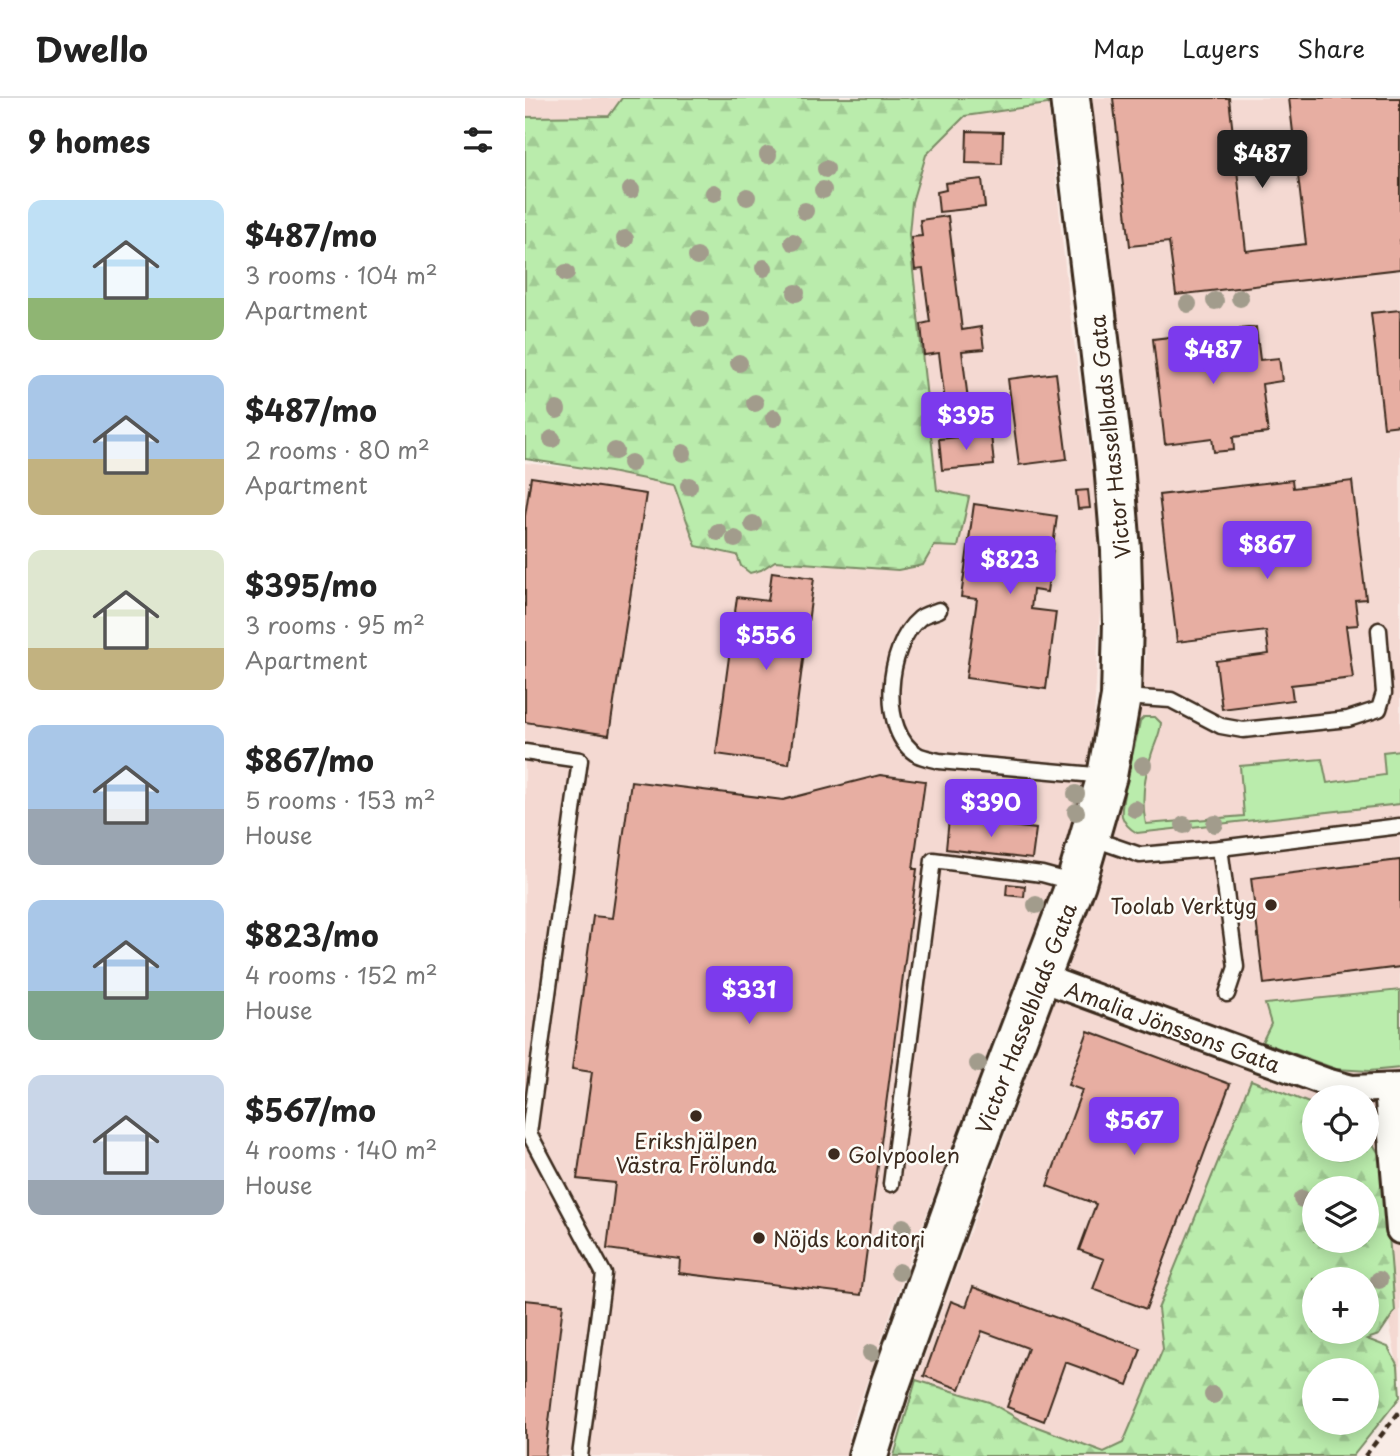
<!DOCTYPE html>
<meta charset="utf-8">
<style>
body{margin:0;font-family:"Playpen Sans",sans-serif;background:#f2f2f2;color:#222;height:100vh;display:flex;flex-direction:column;font-size:26px;white-space:nowrap}
*{box-sizing:border-box;margin:0}
p{font-size:23px;color:#767676}
.icon{flex:none;width:38px;height:38px;fill:none;stroke:currentColor;stroke-width:2;stroke-linecap:round;stroke-linejoin:round}
.map{position:relative;flex:1;overflow:hidden}
.panel{display:flex;flex-direction:column;background:#fff;width:525px}
.panel>*{flex:none}
.controls{position:absolute;left:777px;top:987px;display:grid;gap:14px}
.controls a{display:grid;place-items:center;width:77px;height:77px;border-radius:50%;background:#fff;box-shadow:0 4px 18px #0003;font-size:35px}
.price{position:absolute;translate:-50% -60px;padding:0 16px;border-radius:7px;background:#7c3aed;color:#fff;font-size:23px;line-height:46px;filter:drop-shadow(0 2px 4px #0008)}
.price::after{content:'';position:absolute;left:50%;top:42px;width:21px;height:16px;margin-left:-10px;background:inherit;clip-path:polygon(0 0,100% 0,50% 100%)}
.price.selected{background:#222;color:#fff}
ul{padding:0;list-style:none}
li{display:flex;align-items:center;gap:21px;height:175px;padding:0 28px}
li span{display:grid;place-items:center;flex:none;width:196px;height:140px;border-radius:14px;color:#555}
li>.icon{margin-inline-start:auto}
span .icon{width:84px;height:84px;fill:#fffc;stroke-width:1}
li b{font-size:30px}
h2{display:flex;justify-content:space-between;align-items:center;height:84px;padding:0 28px;font-size:30px}
header{display:flex;align-items:center;gap:42px;box-sizing:border-box;height:98px;padding:0 35px;background:#fff;border-bottom:2px solid #e0e0e0}
header strong{font-size:33px}
nav{display:flex;gap:38px;margin-inline-start:auto;font-size:24px}
main{display:flex;flex:1;min-height:0}
.map>svg:first-child{display:block}
.built{fill:#f4d9d2}
.grass{fill:#baecac;stroke:#7a8b65;stroke-width:2}
.forest{fill:url(#forest-firs);stroke:#7a8b65;stroke-width:2;fill-rule:evenodd}
.building{fill:#e7aea2;stroke:#3b2a1e;stroke-width:2}
.lines{fill:none;stroke-linecap:round;stroke-linejoin:round}
.lane-casing{stroke:#3b2a1e;stroke-width:19}
.street-casing{stroke:#3b2a1e;stroke-width:32}
.secondary-casing{stroke:#3b2a1e;stroke-width:44}
.path{stroke:#3b2a1e;stroke-width:4.5;stroke-dasharray:7 5;stroke-linecap:butt}
.lane{stroke:#fdfcf7;stroke-width:14}
.street{stroke:#fdfcf7;stroke-width:26}
.secondary{stroke:#fdfcf7;stroke-width:38}
.tree{fill:#a29c8c}
.poi-dot{fill:#3b2a1e;stroke:#fdfcf7;stroke-width:2.5}
.labels{text-anchor:middle;dominant-baseline:central;stroke-width:5;stroke-linejoin:round;paint-order:stroke}
.street-label{font-size:21px;fill:#3b2a1e;stroke:#fdfcf7}
.poi-label{font-size:21px;fill:#3b2a1e;stroke:#fdfcf7;text-anchor:start}
</style>
<header>
<strong>Dwello</strong>
<nav><a>Map</a><a>Layers</a><a>Share</a></nav>
</header>
<main>
<section class="panel">
<h2>9 homes<svg class="icon" aria-label="filters" viewBox="0 0 24 24"><path d="M4 7h16M4 17h16"/><circle cx="9" cy="7" r="2"/><circle cx="15" cy="17" r="2"/></svg></h2>
<ul>
<li><span style="background:linear-gradient(#bfe0f5 70%,#8fb573 0)"><svg class="icon" aria-label="home" viewBox="0 0 24 24"><path d="M3 11l9-7 9 7M6 9v11h12V9"/></svg></span><div><b>$487/mo</b><p>3 rooms · 104 m²</p><p>Apartment</p></div></li>
<li><span style="background:linear-gradient(#a9c7e8 60%,#c2b280 0)"><svg class="icon" aria-label="home" viewBox="0 0 24 24"><path d="M3 11l9-7 9 7M6 9v11h12V9"/></svg></span><div><b>$487/mo</b><p>2 rooms · 80 m²</p><p>Apartment</p></div></li>
<li><span style="background:linear-gradient(#dfe7d0 70%,#c2b280 0)"><svg class="icon" aria-label="home" viewBox="0 0 24 24"><path d="M3 11l9-7 9 7M6 9v11h12V9"/></svg></span><div><b>$395/mo</b><p>3 rooms · 95 m²</p><p>Apartment</p></div></li>
<li><span style="background:linear-gradient(#a9c7e8 60%,#9aa5b1 0)"><svg class="icon" aria-label="home" viewBox="0 0 24 24"><path d="M3 11l9-7 9 7M6 9v11h12V9"/></svg></span><div><b>$867/mo</b><p>5 rooms · 153 m²</p><p>House</p></div></li>
<li><span style="background:linear-gradient(#a9c7e8 65%,#7fa58c 0)"><svg class="icon" aria-label="home" viewBox="0 0 24 24"><path d="M3 11l9-7 9 7M6 9v11h12V9"/></svg></span><div><b>$823/mo</b><p>4 rooms · 152 m²</p><p>House</p></div></li>
<li><span style="background:linear-gradient(#c9d6e8 75%,#9aa5b1 0)"><svg class="icon" aria-label="home" viewBox="0 0 24 24"><path d="M3 11l9-7 9 7M6 9v11h12V9"/></svg></span><div><b>$567/mo</b><p>4 rooms · 140 m²</p><p>House</p></div></li>
</ul>
</section>
<div class="map">
<svg width="875" height="1358" viewBox="0 0 875 1358">
<defs>
<pattern id="forest-firs" width="22" height="20" patternUnits="userSpaceOnUse" patternTransform="scale(1.75)"><rect width="22" height="20" fill="#baecac"/><path d="M5 1l3.5 6h-7zM16 11l3.5 6h-7z" fill="#a1cb94"/></pattern>
</defs>
<rect width="100%" height="100%" fill="#f9ece6"/>
<filter id="ink" filterUnits="userSpaceOnUse"><feTurbulence type="fractalNoise" baseFrequency=".0143" numOctaves="2"/><feDisplacementMap in="SourceGraphic" scale="14" xChannelSelector="R" yChannelSelector="G"/><feConvolveMatrix kernelMatrix="1 2 1 2 8 2 1 2 1" color-interpolation-filters="sRGB"/></filter>
<g filter="url(#ink)">
<!-- built -->
<g class="built">
<path d="M0,0H97L84,18L0,19Z"/>
<path d="M561,0H875V1283L842,1103V999H789V1017L633,1211L638,1251L598,1345L580,1354L499,1324L464,1304L391,1282L579,765L609,647L621,558L609,387Z"/>
<path d="M523,6L544,207L572,410L575,511L568,638L553,717L386,1157L325,1332L322,1358H0V365L85,374L149,387L171,448L213,457L216,468L236,472L250,463L373,471L412,392L384,136L387,104L401,57L440,18Z"/>
</g>
<!-- grass -->
<g class="grass">
<path d="M619,619H630L636,625C635,638 629,646 626,658C619,680 616,704 621,726L719,718L715,668L797,661L802,685L860,677L858,654L875,652V706L612,735C605,731 599,725 597,718C594,705 612,641 615,623Z"/>
<path d="M875,892V970L844,973L811,971L737,944L746,926L740,906Z"/>
</g>
<!-- forest -->
<g class="forest">
<path d="M97,0H522L523,6L440,18L401,57L387,104L384,136L412,392L444,399L433,449L409,448L398,467L373,472L250,463L236,472L225,475L216,468L212,457L171,448L149,387L85,374L0,361V19L84,18Z"/>
<path d="M726,982L789,1007V1052H842V1037L858,1062L870,1213L854,1237L842,1241L863,1249L873,1268L875,1299L828,1358H369L391,1282L464,1304L499,1324L579,1354L598,1345L638,1251L633,1211ZM789,1090H842V1143H789ZM789,1181H842V1234H789ZM789,1272H842V1325H789Z"/>
</g>
<!-- building -->
<g class="building">
<path d="M588,0H704L721,153L781,146L764,0H875V171L651,197L644,144L605,148Z"/>
<path d="M442,33L478,34L477,66L441,65Z"/>
<path d="M457,81L460,109L414,114L412,94L421,92L420,85Z"/>
<path d="M423,118L437,232L456,229L459,251L437,253L443,302L420,304L414,255L399,257L396,226L405,224L398,171L390,172L386,139L397,138L395,122Z"/>
<path d="M875,212V327L859,329L846,215Z"/>
<path d="M731,229L735,262L754,260L757,283L737,286L743,335L708,339L709,352L689,354L687,340L640,346L628,241Z"/>
<path d="M531,275L542,361L494,367L483,281Z"/>
<path d="M466,336L469,367L417,372L414,341Z"/>
<path d="M6,379L121,396L84,637L0,624V418Z"/>
<path d="M767,382L768,390L827,383L841,501L830,502L833,527L821,528L828,580L766,587L768,602L697,611L691,563L744,556L741,533L652,544L634,397Z"/>
<path d="M563,392L565,410L553,411L551,393Z"/>
<path d="M449,406L532,418L522,494L508,492L506,511L531,514L521,591L441,580L452,501L436,499Z"/>
<path d="M247,474L289,480L264,666L191,656L212,499L243,503Z"/>
<path d="M355,677L400,683L388,771H392L336,1197L154,1175L155,1161L82,1151L90,1085L52,1081L67,974L47,971L68,818L87,820L106,683L258,702Z"/>
<path d="M424,721L511,731L507,761L421,751Z"/>
<path d="M875,762V869L739,886L726,780Z"/>
<path d="M482,786L500,788L499,799L481,797Z"/>
<path d="M563,933L705,986L621,1211L568,1191L579,1161L554,1152L571,1106L522,1088L557,992L543,987Z"/>
<path d="M448,1189L616,1251L603,1287L540,1264L519,1323L482,1309L503,1250L457,1233L435,1291L399,1278L426,1203L441,1209Z"/>
<path d="M0,1202L38,1206L20,1358H0Z"/>
</g>
<g class="lines">
<defs>
<g id="lane">
<path d="M414,512C407,515 399,516 394,521C362,547 353,635 393,657C399,660 408,661 414,663L581,678"/>
<path d="M598,599L646,602L696,628L718,632L823,621L854,611L859,595L854,532"/>
<path d="M0,654L55,662L4,1035L79,1176L55,1358"/>
<path d="M566,740L615,757L695,750L711,869L702,896"/>
<path d="M695,750L875,728"/>
<path d="M366,1086L408,762L517,776L550,785"/>
</g>
<g id="street">
<path d="M514,879L801,984L827,991L875,989"/>
<path d="M863,991L875,1132"/>
</g>
<path id="secondary" d="M343,1358L365,1287L442,1072L551,785L582,678L596,599L598,524L596,452L589,366L545,0"/>
</defs>
<!-- lane casing -->
<use href="#lane" class="lane-casing"/>
<!-- street casing -->
<use href="#street" class="street-casing"/>
<!-- secondary casing -->
<use href="#secondary" class="secondary-casing"/>
<!-- path -->
<path class="path" d="M840,1358L875,1313"/>
<!-- lane -->
<use href="#lane" class="lane"/>
<!-- street -->
<use href="#street" class="street"/>
<!-- secondary -->
<use href="#secondary" class="secondary"/>
</g>
<!-- trees -->
<g class="tree">
<circle cx="243" cy="57" r="9"/>
<circle cx="301" cy="71" r="9"/>
<circle cx="106" cy="92" r="9"/>
<circle cx="298" cy="92" r="9"/>
<circle cx="189" cy="95" r="9"/>
<circle cx="222" cy="99" r="9"/>
<circle cx="280" cy="113" r="9"/>
<circle cx="100" cy="141" r="9"/>
<circle cx="268" cy="144" r="9"/>
<circle cx="172" cy="159" r="9"/>
<circle cx="239" cy="170" r="9"/>
<circle cx="41" cy="175" r="9"/>
<circle cx="271" cy="195" r="9"/>
<circle cx="715" cy="200" r="9"/>
<circle cx="690" cy="203" r="9"/>
<circle cx="663" cy="206" r="9"/>
<circle cx="175" cy="221" r="9"/>
<circle cx="214" cy="265" r="9"/>
<circle cx="230" cy="305" r="9"/>
<circle cx="32" cy="312" r="9"/>
<circle cx="249" cy="320" r="9"/>
<circle cx="27" cy="341" r="9"/>
<circle cx="90" cy="353" r="9"/>
<circle cx="158" cy="355" r="9"/>
<circle cx="106" cy="365" r="9"/>
<circle cx="164" cy="388" r="9"/>
<circle cx="228" cy="426" r="9"/>
<circle cx="193" cy="434" r="9"/>
<circle cx="210" cy="441" r="9"/>
<circle cx="618" cy="667" r="9"/>
<circle cx="551" cy="696" r="9"/>
<circle cx="610" cy="711" r="9"/>
<circle cx="551" cy="714" r="9"/>
<circle cx="690" cy="726" r="9"/>
<circle cx="659" cy="727" r="9"/>
<circle cx="511" cy="807" r="9"/>
<circle cx="453" cy="966" r="9"/>
<circle cx="777" cy="1101" r="9"/>
<circle cx="378" cy="1129" r="9"/>
<circle cx="374" cy="1174" r="9"/>
<circle cx="854" cy="1182" r="9"/>
<circle cx="346" cy="1255" r="9"/>
<circle cx="688" cy="1297" r="9"/>
</g>
</g>
<!-- markers -->
<g class="poi-dot">
<circle cx="746" cy="807" r="7"/>
<circle cx="171" cy="1018" r="7"/>
<circle cx="309" cy="1056" r="7"/>
<circle cx="234" cy="1140" r="7"/>
</g>
<g class="labels">
<!-- street labels -->
<g class="street-label">
<text transform="translate(584 339) rotate(-96)">Victor Hasselblads Gata</text>
<text transform="translate(500 920) rotate(-69)">Victor Hasselblads Gata</text>
<text transform="translate(648 928) rotate(20)">Amalia Jönssons Gata</text>
</g>
<!-- poi labels -->
<g class="poi-label">
<text x="732" y="807" text-anchor="end">Toolab Verktyg</text>
<text x="171" y="1042" text-anchor="middle">Erikshjälpen<tspan x="171" dy="24">Västra Frölunda</tspan></text>
<text x="323" y="1056">Golvpoolen</text>
<text x="248" y="1140">Nöjds konditori</text>
</g>
</g>
</svg>
<div class="controls">
<a><svg class="icon" aria-label="locate" viewBox="0 0 24 24"><circle cx="12" cy="12" r="6"/><path d="M12 2v4M12 18v4M2 12h4M18 12h4"/></svg></a>
<a><svg class="icon" aria-label="layers" viewBox="0 0 24 24"><path d="M12 4l9 5-9 5-9-5zM3 14l9 5 9-5"/></svg></a>
<a>+</a>
<a>−</a>
</div>
<b class="price selected" style="left:737px;top:92px">$487</b>
<b class="price" style="left:688px;top:288px">$487</b>
<b class="price" style="left:441px;top:354px">$395</b>
<b class="price" style="left:742px;top:483px">$867</b>
<b class="price" style="left:485px;top:498px">$823</b>
<b class="price" style="left:241px;top:574px">$556</b>
<b class="price" style="left:466px;top:741px">$390</b>
<b class="price" style="left:224px;top:928px">$331</b>
<b class="price" style="left:609px;top:1059px">$567</b>
</div>
</main>
